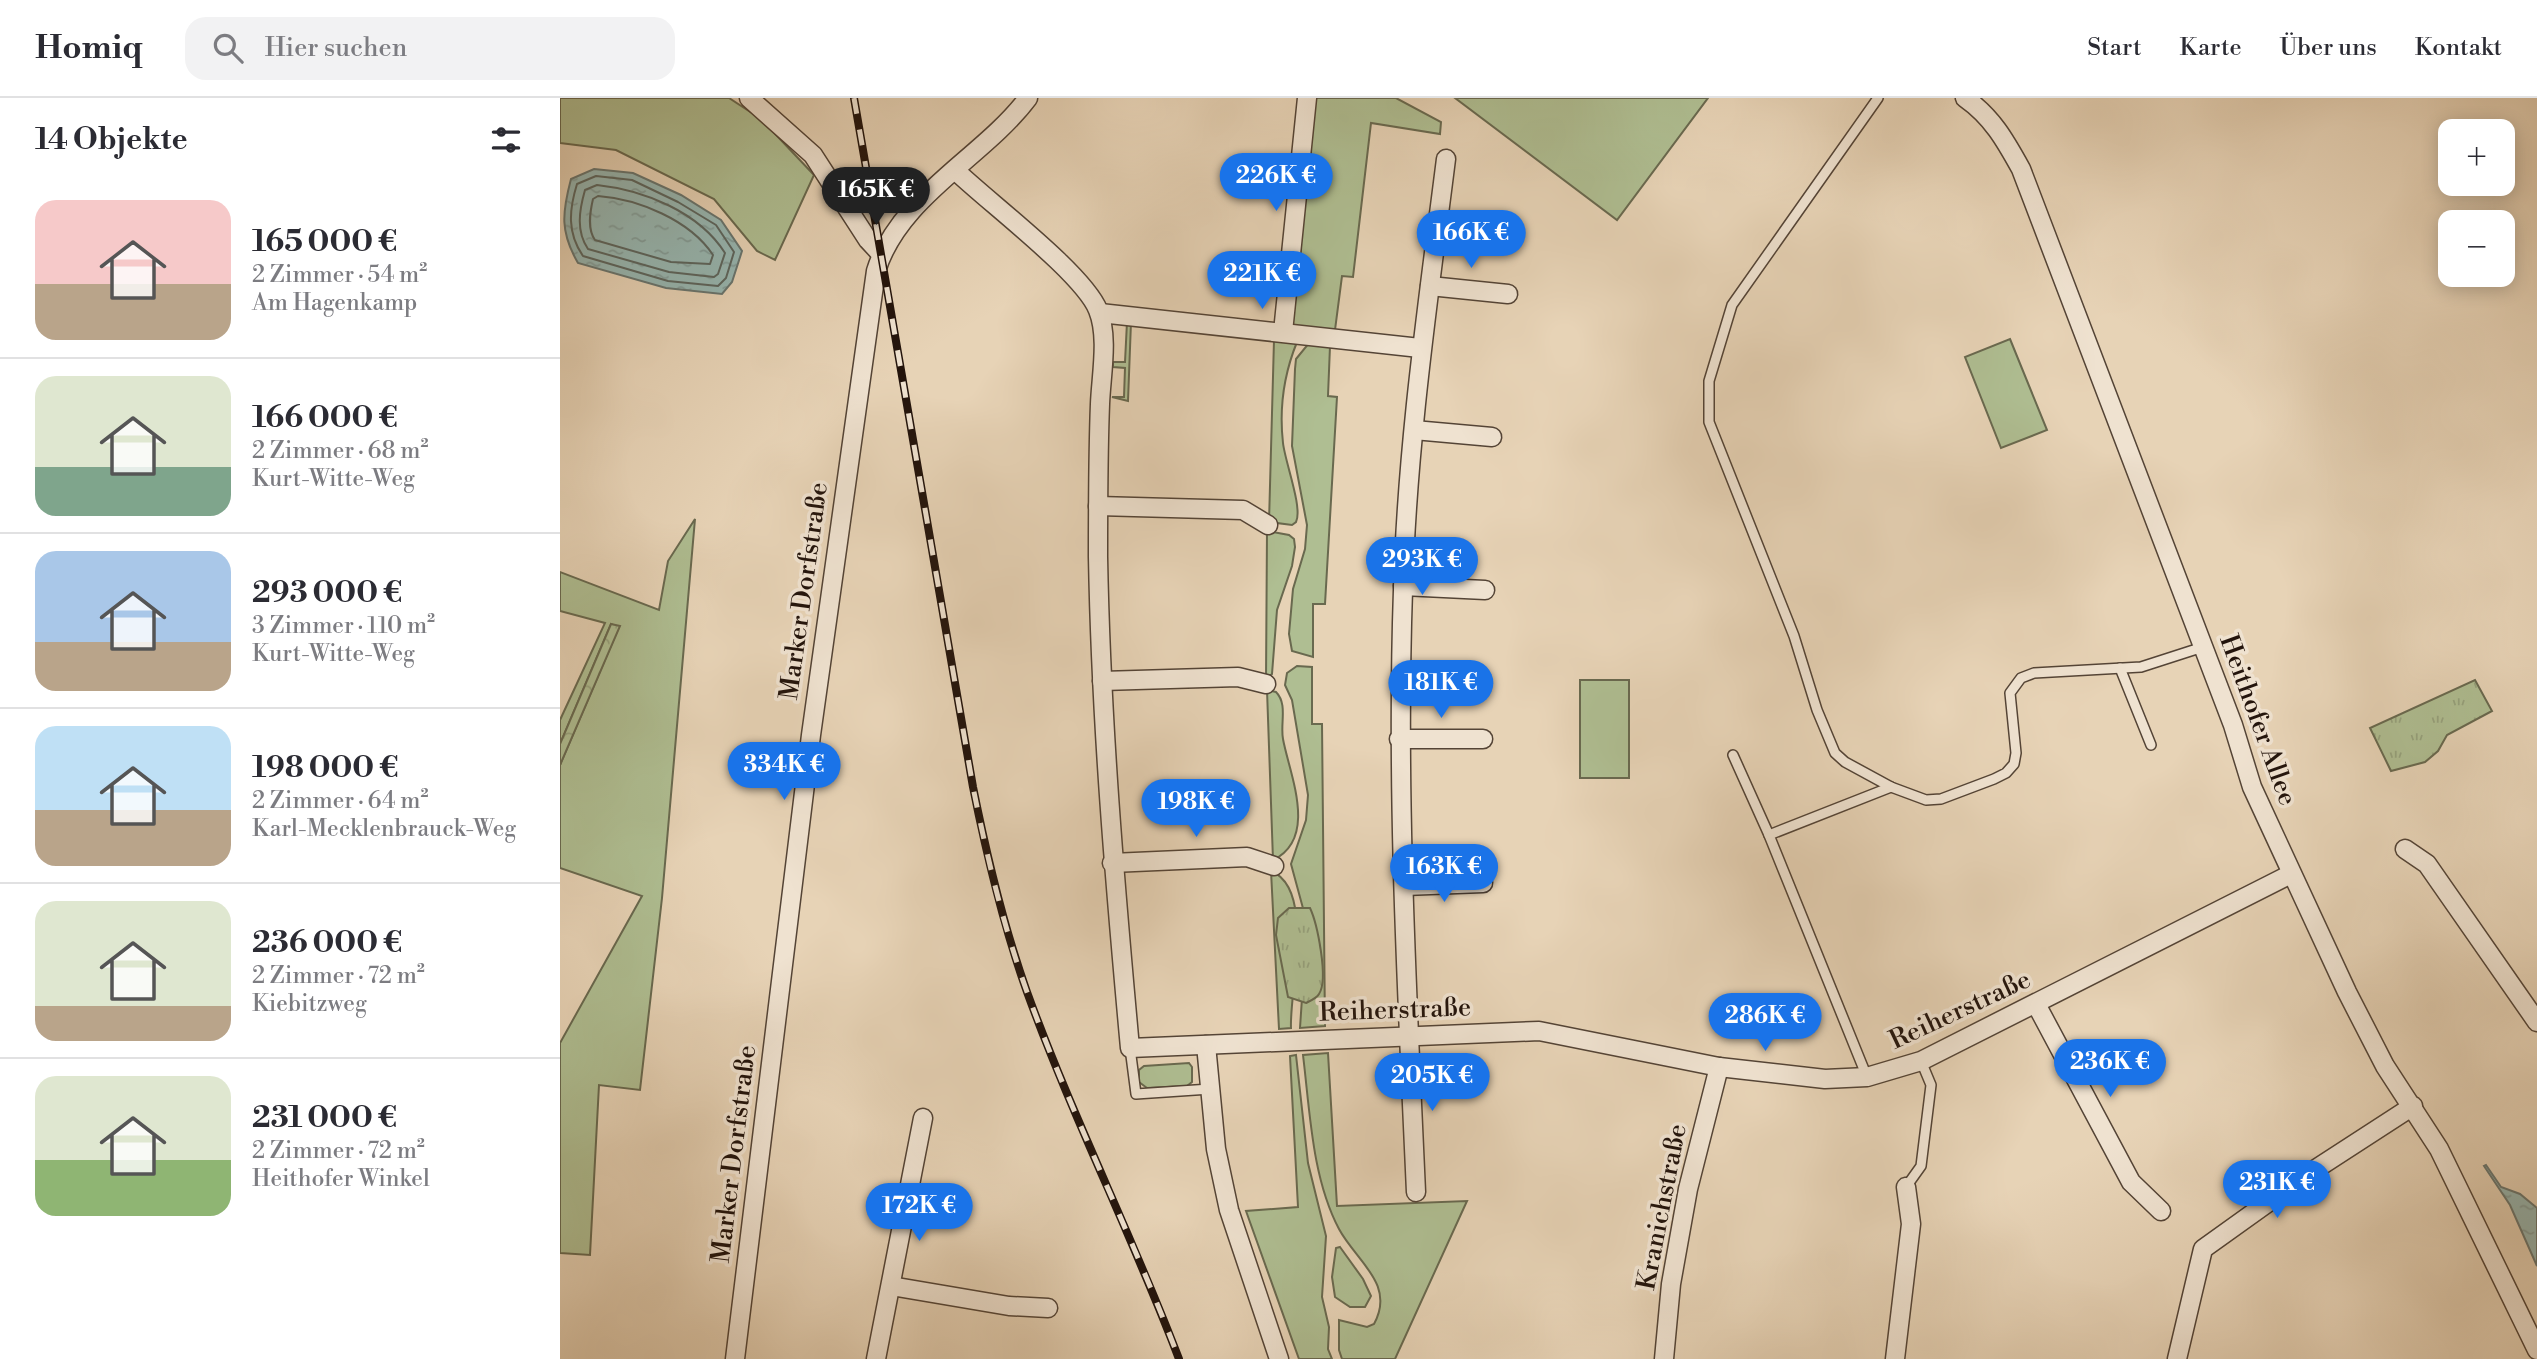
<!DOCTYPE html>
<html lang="de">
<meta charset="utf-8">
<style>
body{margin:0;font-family:"Libre Bodoni",serif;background:#f2f2f3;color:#2b2b33;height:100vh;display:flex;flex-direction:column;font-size:26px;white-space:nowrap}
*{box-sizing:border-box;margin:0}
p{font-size:23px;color:#7c7c81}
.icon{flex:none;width:38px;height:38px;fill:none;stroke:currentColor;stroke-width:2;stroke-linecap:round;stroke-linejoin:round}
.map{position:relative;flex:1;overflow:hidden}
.panel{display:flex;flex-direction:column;background:#fff;width:560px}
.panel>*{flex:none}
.tools{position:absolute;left:1878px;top:21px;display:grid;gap:14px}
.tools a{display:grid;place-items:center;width:77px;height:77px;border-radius:14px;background:#fff;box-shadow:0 4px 18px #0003;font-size:35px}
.price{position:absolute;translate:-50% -60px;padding:0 16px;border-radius:24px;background:#1a73e8;color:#fff;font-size:23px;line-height:46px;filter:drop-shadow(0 2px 4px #0008)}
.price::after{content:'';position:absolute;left:50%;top:42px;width:21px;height:16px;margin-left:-10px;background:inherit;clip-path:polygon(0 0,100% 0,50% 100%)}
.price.selected{background:#222;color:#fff}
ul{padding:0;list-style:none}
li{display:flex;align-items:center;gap:21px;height:175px;padding:0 35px}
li+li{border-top:2px solid #e1e1e2}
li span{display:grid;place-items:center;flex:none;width:196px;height:140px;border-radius:21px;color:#555}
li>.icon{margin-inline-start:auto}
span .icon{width:84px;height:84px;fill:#fffc;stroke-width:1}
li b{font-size:30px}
h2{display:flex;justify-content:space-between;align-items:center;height:84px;padding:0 35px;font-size:30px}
header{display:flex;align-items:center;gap:42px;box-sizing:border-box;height:98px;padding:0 35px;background:#fff;border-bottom:2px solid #e1e1e2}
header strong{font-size:33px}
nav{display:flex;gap:38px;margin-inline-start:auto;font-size:24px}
.search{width:490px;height:63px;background:#f2f2f3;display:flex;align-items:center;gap:18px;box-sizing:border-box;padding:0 24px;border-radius:21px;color:#7c7c81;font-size:26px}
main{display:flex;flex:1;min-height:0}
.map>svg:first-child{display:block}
.grass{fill:#afbe92;stroke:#69694f;stroke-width:2}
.forest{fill:url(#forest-crowns);stroke:#69694f;stroke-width:2}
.park{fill:url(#park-tufts);stroke:#69694f;stroke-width:2}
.water{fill:url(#water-ripples);stroke:#697670;stroke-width:2}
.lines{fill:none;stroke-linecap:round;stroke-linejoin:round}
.shore{stroke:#5d665f;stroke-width:2}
.service-casing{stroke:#544436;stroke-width:12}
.minor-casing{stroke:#544436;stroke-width:21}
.service{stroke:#efe2d0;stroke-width:9}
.minor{stroke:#efe2d0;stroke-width:18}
.rail-casing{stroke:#23140c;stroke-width:8}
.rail{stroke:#efe2d0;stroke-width:5;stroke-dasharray:16;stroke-linecap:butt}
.labels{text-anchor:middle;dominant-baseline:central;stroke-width:7;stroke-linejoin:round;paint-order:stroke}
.street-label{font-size:26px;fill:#23140c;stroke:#efe2d0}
</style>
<header>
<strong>Homiq</strong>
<div class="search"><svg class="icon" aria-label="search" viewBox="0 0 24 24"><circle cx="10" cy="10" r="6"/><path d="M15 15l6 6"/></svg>Hier suchen</div>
<nav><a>Start</a><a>Karte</a><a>Über uns</a><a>Kontakt</a></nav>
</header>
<main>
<section class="panel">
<h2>14 Objekte<svg class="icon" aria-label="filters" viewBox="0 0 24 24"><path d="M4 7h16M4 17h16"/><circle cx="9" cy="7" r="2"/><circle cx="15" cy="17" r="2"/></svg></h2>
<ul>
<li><span style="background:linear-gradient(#f6c9c9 60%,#b9a48a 0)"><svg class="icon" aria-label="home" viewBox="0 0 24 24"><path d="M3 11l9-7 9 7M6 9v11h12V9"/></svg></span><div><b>165 000 €</b><p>2 Zimmer · 54 m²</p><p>Am Hagenkamp</p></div></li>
<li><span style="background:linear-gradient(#dfe7d0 65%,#7fa58c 0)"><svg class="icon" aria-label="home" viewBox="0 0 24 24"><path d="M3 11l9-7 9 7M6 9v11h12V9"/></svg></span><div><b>166 000 €</b><p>2 Zimmer · 68 m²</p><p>Kurt-Witte-Weg</p></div></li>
<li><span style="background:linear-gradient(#a9c7e8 65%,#b9a48a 0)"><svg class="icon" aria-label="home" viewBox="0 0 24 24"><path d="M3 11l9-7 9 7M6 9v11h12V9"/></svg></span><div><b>293 000 €</b><p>3 Zimmer · 110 m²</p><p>Kurt-Witte-Weg</p></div></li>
<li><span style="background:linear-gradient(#bfe0f5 60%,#b9a48a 0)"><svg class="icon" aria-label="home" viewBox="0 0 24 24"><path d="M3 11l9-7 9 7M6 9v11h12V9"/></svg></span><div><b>198 000 €</b><p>2 Zimmer · 64 m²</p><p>Karl-Mecklenbrauck-Weg</p></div></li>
<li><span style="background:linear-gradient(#dfe7d0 75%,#b9a48a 0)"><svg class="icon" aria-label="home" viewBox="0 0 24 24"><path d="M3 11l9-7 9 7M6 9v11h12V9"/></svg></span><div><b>236 000 €</b><p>2 Zimmer · 72 m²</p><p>Kiebitzweg</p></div></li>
<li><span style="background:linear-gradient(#dfe7d0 60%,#8fb573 0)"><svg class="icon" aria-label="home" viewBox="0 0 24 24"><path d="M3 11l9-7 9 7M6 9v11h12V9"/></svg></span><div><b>231 000 €</b><p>2 Zimmer · 72 m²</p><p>Heithofer Winkel</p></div></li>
</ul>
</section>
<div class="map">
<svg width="1977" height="1261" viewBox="0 0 1977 1261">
<defs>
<pattern id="forest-crowns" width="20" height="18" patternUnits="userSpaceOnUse" patternTransform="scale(1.75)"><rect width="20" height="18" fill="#afbe92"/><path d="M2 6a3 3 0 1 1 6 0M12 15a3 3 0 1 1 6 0" fill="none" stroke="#96a27d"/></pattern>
<pattern id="park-tufts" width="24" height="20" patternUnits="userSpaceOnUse" patternTransform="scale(1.75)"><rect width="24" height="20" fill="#afbe92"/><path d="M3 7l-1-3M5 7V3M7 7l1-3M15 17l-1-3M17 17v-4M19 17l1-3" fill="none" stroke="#96a27d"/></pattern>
<pattern id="water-ripples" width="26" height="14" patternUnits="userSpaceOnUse" patternTransform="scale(1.75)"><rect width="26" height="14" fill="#97b7b2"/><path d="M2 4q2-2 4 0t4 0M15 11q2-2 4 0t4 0" fill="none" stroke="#829c98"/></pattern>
</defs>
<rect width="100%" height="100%" fill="#e7d3b6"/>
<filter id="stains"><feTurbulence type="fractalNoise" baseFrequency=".00286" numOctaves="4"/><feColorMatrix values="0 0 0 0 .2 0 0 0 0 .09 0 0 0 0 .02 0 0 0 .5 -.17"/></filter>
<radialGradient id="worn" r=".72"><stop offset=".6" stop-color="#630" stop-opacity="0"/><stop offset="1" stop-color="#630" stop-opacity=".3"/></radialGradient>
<!-- grass -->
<g class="grass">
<path d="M0,0H169L201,21L254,77L215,162L197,153L154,101L56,52L0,45Z"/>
<path d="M750,0H836L881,24L880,36L811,25L793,179L782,178L775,232L726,227Z"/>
<path d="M895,0H1148L1057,122Z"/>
<path d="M567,224H571L568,303L552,299H564L565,270L553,269V264H565Z"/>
<path d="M1450,241L1487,332L1441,350L1405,259Z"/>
<path d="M714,242L737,244C724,276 719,310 723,345C725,364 743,410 736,424L732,427L709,424Z"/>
<path d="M749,245L770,248L768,298L777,299L765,506H753V559L732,553L729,536L733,491L745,451L747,427L732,348L735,271L736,261Z"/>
<path d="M135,421L102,800L80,992L39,987L30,1157L0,1155V945L82,798L0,770V667L59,529L51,526L0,646V622L45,525L0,513V474L99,512L108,463Z"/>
<path d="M707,433L729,437L734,441L735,449L732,468L717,512L712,576L706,581Z"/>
<path d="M737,568L752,569V626H762L765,928L740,930L747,825L731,766L746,722L748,697L732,602L725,587L727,575Z"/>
<rect x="1020" y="582" width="49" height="98"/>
<path d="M707,592L716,594C728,606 720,626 723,641C729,675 759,740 713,762Z"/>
<path d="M711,773C756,791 729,894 731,930L719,931Z"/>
<path d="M768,955L777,1108L907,1103L835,1261H782L779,1252V1222L807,1229L814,1226C836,1186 796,1163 779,1131C752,1080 750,1014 743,957Z"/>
<path d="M736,957L748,1065L766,1138L762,1199L769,1229L768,1251L772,1261H739L686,1113L738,1109L730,958Z"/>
<path d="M629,965L632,969V984L627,988L587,990L579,984V972L584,968Z"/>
<path d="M780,1149L803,1181L811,1198L805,1209H790L775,1199L772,1179L776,1150Z"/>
</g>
<!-- forest -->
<path class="forest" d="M51,526L60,528L0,667V646Z"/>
<!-- park -->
<g class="park">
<path d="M1915,582L1932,613L1887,637L1878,653L1865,664L1831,673L1810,630Z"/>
<path d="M729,810H750C757,825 769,881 759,896C757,900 750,903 746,905L728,899L716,837L718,820Z"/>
</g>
<!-- water -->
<g class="water">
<path d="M34,71L73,75L121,97L161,122L182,153L172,184L162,196L106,190L18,165C0,134 2,115 11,81Z"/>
<path d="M1926,1067L1941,1089L1960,1096L1977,1110V1168L1950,1107L1924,1068Z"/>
</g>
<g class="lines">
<!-- shore -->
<g class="shore">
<path d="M36,78L72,82L118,104L156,127L174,154L166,180L158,188L108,183L23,158C7,135 9,112 17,86Z"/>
<path d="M37,87C84,92 139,114 165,155L158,176L154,179L109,174L28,151C16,133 19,113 25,92Z"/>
<path d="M38,98C78,101 130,122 153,157L150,166L111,164L35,142C27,131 30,114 33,101Z"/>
</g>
<defs>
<g id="service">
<path d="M1318,0L1172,207L1149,283V324L1234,538L1257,612L1275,655L1285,664L1331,689L1366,702L1381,701L1434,681L1446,675L1454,666L1456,655L1450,595L1461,580L1474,575L1581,569L1643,549"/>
<path d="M1560,570L1591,647"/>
<path d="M1173,657L1209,737"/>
<path d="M570,950L576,996L650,991"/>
<path d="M1307,979L1209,737L1331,689"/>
<path d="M1346,1089L1361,1068L1371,987L1361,963"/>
</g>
<g id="minor">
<path d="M189,0L253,57L308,142L321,156"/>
<path d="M1405,0C1432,19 1445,42 1461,71L1673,627L1692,689L1787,894L1825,968L1879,1051L1977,1252"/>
<path d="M395,72C428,104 523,175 538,212C549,239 541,278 540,306C538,357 538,408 538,459C541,624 555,786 570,950L979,933L1159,969L1265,981L1307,979L1361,963L1731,776"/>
<path d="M870,188L948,196"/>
<path d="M540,215L860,250"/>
<path d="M723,234L747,0"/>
<path d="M854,332L932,339"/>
<path d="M538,408L683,412L708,427"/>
<path d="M843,488L925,492"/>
<path d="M542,583L678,579L706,586"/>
<path d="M839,641H923"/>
<path d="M1845,751L1867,766L1977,924"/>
<path d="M552,765L687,759L714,768"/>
<path d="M844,788L923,785"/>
<path d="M1476,906L1571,1084L1601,1113"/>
<path d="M646,947L656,1051L669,1112L719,1261"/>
<path d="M856,1094C847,893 836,692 843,492C847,347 868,204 886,61"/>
<path d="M331,1188L449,1208L488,1210"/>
<path d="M175,1261L251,637L316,173C339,98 423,60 468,0"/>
<path d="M316,1261L363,1020"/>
<path d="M1104,1261L1111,1186L1128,1091L1159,969"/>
<path d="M1335,1261L1351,1126L1346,1089"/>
<path d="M1617,1261L1643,1151L1745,1078L1853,1008"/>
</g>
</defs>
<!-- service casing -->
<use href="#service" class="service-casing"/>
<!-- minor casing -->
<use href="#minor" class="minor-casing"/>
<!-- service -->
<use href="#service" class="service"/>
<!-- minor -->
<use href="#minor" class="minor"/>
<defs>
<path id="rail" d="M294,0L413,689C427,759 443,827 467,894C512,1018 572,1137 619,1261"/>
</defs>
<!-- rail casing -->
<use href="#rail" class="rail-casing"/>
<!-- rail -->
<use href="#rail" class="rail"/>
</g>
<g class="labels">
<!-- street labels -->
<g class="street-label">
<text transform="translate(244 493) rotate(-82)">Marker Dorfstraße</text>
<text transform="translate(1698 622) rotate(70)">Heithofer Allee</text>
<text transform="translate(835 912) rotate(-2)">Reiherstraße</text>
<text transform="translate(1400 912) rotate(-25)">Reiherstraße</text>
<text transform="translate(174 1056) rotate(-83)">Marker Dorfstraße</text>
<text transform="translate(1102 1109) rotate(-79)">Kranichstraße</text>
</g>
</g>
<rect width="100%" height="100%" filter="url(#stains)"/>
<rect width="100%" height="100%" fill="url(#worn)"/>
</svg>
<div class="tools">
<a>+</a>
<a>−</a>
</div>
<b class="price" style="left:716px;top:115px">226K €</b>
<b class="price selected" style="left:316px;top:129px">165K €</b>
<b class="price" style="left:911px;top:172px">166K €</b>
<b class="price" style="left:702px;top:213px">221K €</b>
<b class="price" style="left:862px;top:499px">293K €</b>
<b class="price" style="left:881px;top:622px">181K €</b>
<b class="price" style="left:224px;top:704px">334K €</b>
<b class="price" style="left:636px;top:741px">198K €</b>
<b class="price" style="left:884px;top:806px">163K €</b>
<b class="price" style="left:1205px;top:955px">286K €</b>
<b class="price" style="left:1550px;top:1001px">236K €</b>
<b class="price" style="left:872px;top:1015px">205K €</b>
<b class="price" style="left:1717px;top:1122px">231K €</b>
<b class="price" style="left:359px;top:1145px">172K €</b>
</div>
</main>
